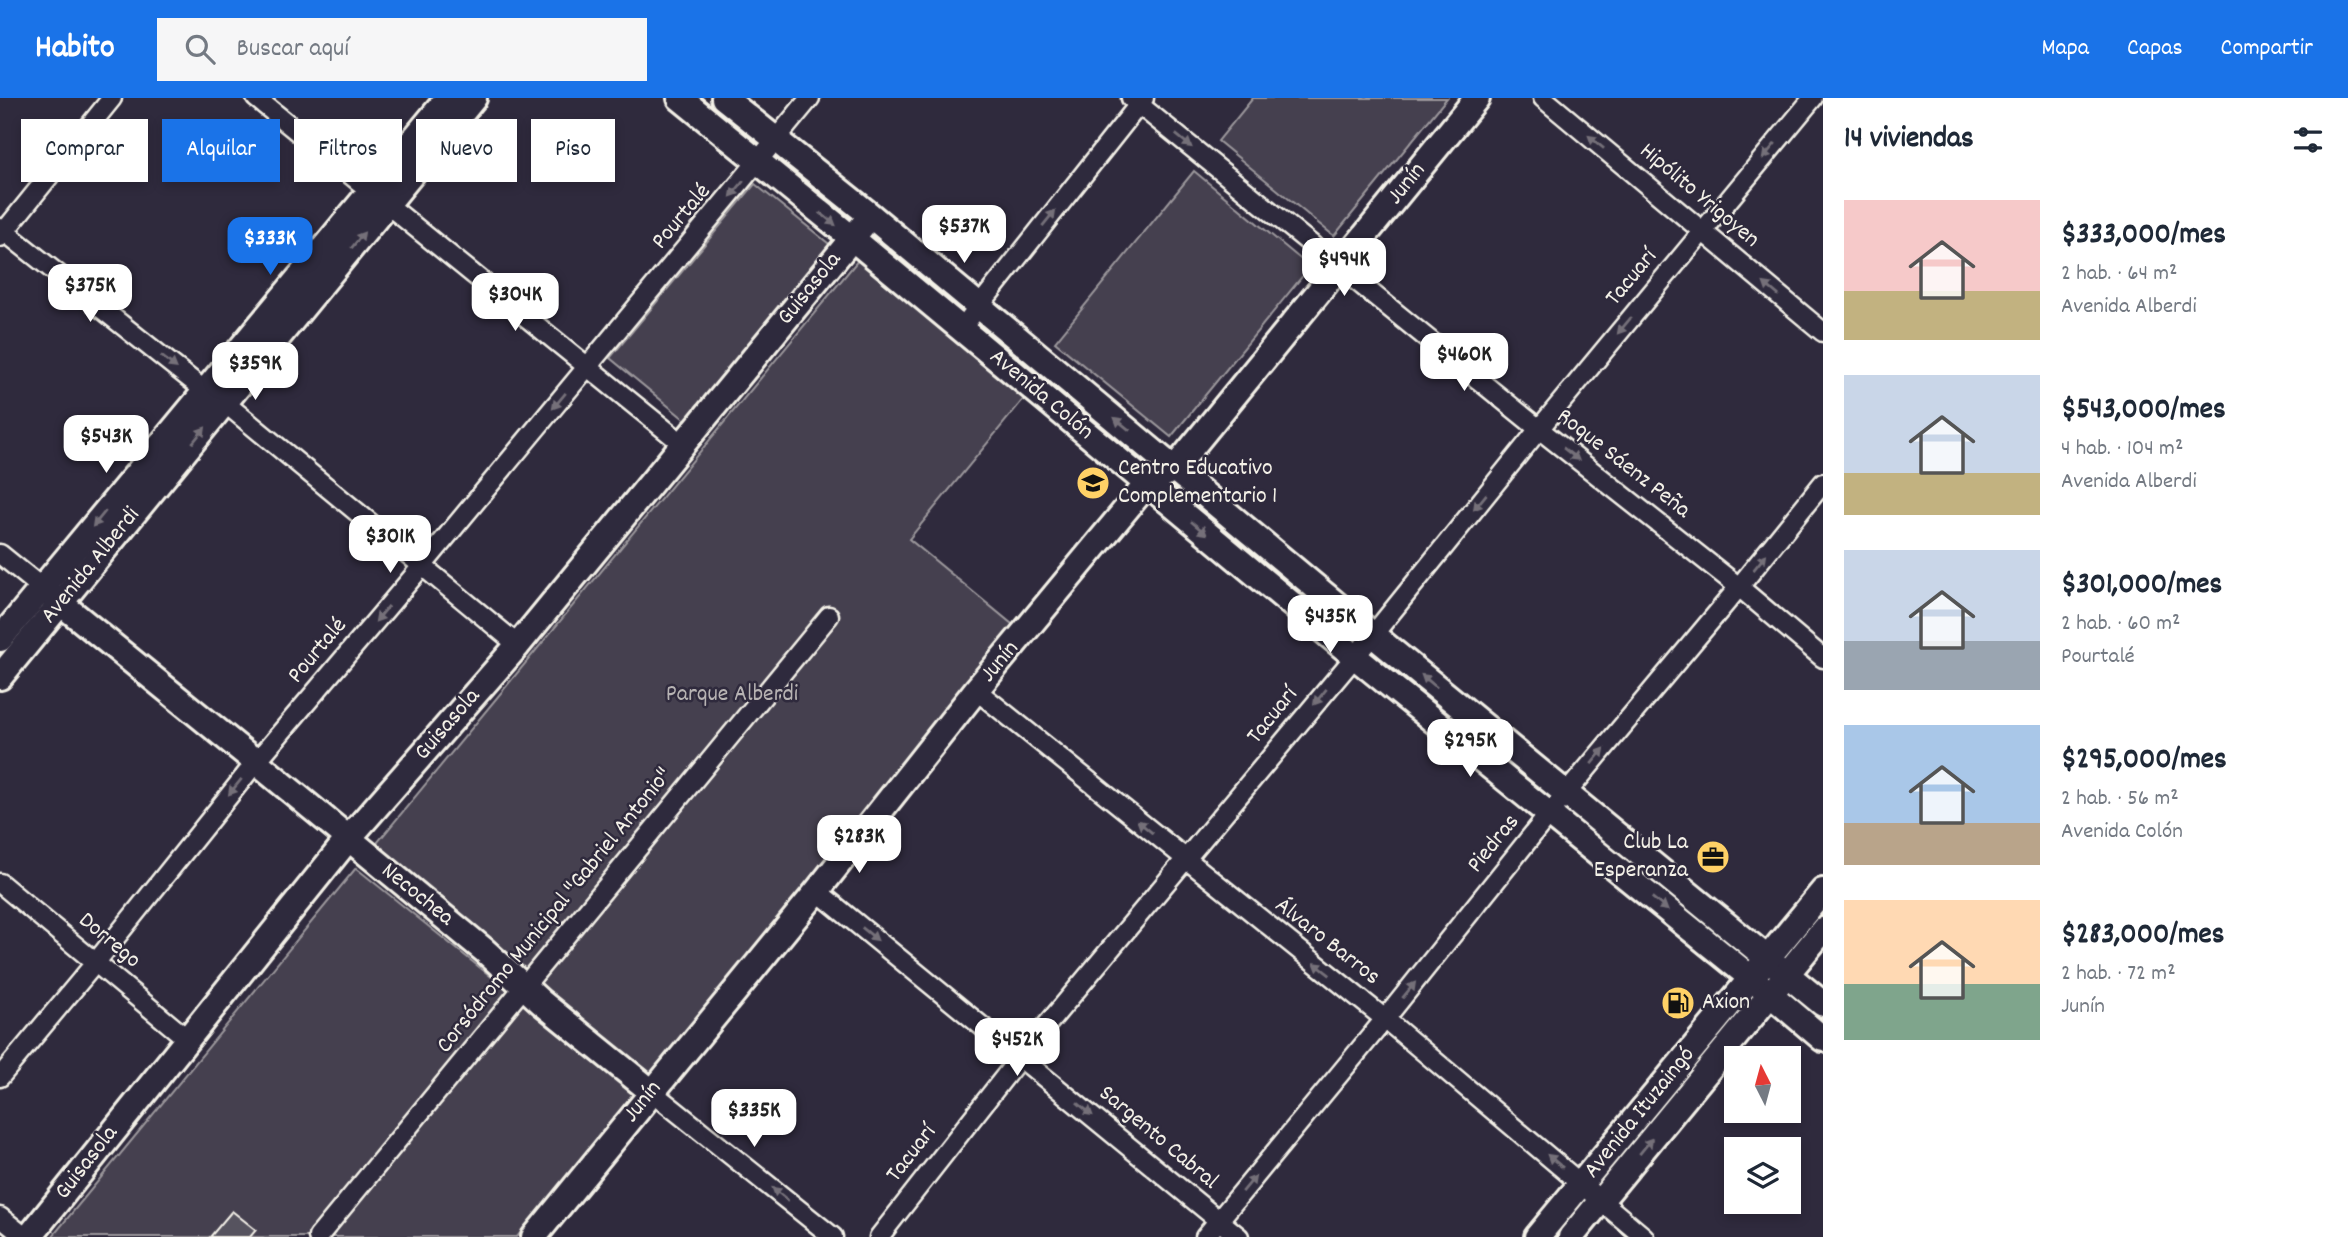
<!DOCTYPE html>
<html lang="es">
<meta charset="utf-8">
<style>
body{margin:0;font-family:Dekko,sans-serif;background:#f6f6f7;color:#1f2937;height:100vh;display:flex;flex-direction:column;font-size:26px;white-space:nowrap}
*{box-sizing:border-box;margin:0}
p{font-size:23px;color:#747a83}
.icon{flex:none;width:38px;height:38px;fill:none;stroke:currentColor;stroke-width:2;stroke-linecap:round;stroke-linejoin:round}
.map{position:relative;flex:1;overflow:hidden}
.drawer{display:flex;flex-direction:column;background:#fff;width:525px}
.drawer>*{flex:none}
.banner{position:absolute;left:21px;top:21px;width:665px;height:63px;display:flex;gap:14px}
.needle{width:46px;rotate:354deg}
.controls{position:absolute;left:1724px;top:948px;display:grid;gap:14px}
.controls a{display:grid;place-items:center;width:77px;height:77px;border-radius:0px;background:#fff;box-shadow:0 4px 10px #0003;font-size:35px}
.price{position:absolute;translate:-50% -60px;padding:0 16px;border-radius:14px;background:#fff;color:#222;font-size:23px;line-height:46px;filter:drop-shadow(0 2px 4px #0008)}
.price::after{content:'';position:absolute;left:50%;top:42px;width:21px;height:16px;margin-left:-10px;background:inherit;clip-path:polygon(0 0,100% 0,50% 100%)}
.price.current{background:#1a73e8;color:#fff}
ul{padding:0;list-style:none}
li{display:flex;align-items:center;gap:21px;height:175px;padding:0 21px}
li span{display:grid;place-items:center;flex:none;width:196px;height:140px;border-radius:0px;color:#555}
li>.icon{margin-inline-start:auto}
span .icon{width:84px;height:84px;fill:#fffc;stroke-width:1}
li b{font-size:30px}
h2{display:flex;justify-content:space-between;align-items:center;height:84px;padding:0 21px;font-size:30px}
.tag{padding:0 24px;border-radius:0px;background:#fff;box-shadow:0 4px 10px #0003;font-size:24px;line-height:63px}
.tag.current{background:#1a73e8;color:#fff}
header{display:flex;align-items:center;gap:42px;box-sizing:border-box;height:98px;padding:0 35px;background:#1a73e8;color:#fff}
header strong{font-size:33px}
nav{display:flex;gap:38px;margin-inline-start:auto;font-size:24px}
.search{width:490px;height:63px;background:#f6f6f7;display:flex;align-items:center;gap:18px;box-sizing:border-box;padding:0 24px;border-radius:0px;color:#747a83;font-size:26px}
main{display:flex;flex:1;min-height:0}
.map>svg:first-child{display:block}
.green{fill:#454050;stroke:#9c989c;stroke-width:2}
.building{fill:#56525f;stroke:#f4f1e8;stroke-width:2}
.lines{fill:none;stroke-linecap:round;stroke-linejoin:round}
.street-casing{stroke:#f4f1e8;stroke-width:23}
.secondary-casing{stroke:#f4f1e8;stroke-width:30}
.street{stroke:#2f2a3d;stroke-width:18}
.secondary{stroke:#2f2a3d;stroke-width:24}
.oneway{fill:#747079}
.labels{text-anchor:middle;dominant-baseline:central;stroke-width:5;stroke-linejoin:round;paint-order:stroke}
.street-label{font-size:24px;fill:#f4f1e8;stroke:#2f2a3d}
.poi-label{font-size:24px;fill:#f4f1e8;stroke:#2f2a3d;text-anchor:start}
.park-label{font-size:24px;fill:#b7b3b3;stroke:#2f2a3d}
</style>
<header>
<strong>Habito</strong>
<div class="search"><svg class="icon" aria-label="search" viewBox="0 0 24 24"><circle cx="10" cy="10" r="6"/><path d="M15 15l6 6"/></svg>Buscar aquí</div>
<nav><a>Mapa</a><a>Capas</a><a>Compartir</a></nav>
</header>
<main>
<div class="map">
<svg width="1823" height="1139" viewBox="0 0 1823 1139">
<rect width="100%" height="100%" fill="#2f2a3d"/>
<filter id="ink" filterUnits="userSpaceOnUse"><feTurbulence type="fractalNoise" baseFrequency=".0143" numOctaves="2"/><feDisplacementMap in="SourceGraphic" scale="14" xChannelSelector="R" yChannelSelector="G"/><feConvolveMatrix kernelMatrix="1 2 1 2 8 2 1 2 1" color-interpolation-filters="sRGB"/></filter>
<g filter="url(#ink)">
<!-- green -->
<g class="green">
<path d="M1253,0H1447L1334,138L1218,43Z"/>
<path d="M788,67L836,107L832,112L784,72Z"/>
<path d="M1194,73L1310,169L1171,339L1055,244Z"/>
<path d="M755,86L834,150L689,325L610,260Z"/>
<path d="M880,142L948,200L944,205L875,147Z"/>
<path d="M859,161L1026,298L909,441L1018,531L651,977L372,751Z"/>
<path d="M992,236L1142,361L1137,366L988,240Z"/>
<path d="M1186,396L1336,521L1331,526L1182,400Z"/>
<path d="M1387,561L1537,686L1533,691L1383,566Z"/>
<path d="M1585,723L1734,849L1730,853L1581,728Z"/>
<path d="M356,770L636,995L517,1139H52Z"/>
<path d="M1740,910L1744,914L1610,1076L1606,1073Z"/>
</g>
<!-- building -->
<path class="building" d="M232,1113L256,1132L250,1139H210Z"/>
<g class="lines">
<defs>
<g id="street">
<path d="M256,0L684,347"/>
<path d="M1131,0L1539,331L1739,489L1823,560"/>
<path d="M1543,0L1823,234"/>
<path d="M0,130L204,292L225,305L518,547"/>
<path d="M0,139L112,0"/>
<path d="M961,231L1144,0"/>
<path d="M0,456L42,490"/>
<path d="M976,592L1385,921L1644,1139"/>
<path d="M0,785L186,940"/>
<path d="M817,793L1239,1139"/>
<path d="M0,979L96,864L256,664L423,467L810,0"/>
<path d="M652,994L833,1139"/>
<path d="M0,1119L25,1139"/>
<path d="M318,1139L829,518"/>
<path d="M879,1139L1021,958L1373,537L1539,331L1813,0"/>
<path d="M1205,1139L1385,921L1549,716L1739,489L1823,385"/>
</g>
<g id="secondary">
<path d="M680,0L852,140L1354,558L1751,880L1823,941"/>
<path d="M724,0L870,117L1373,537L1823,906"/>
<path d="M42,490L256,664L484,852L541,904L652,994"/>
<path d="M0,541L448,0"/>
<path d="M0,579L474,0"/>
<path d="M29,1139L348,741L518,547L863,127"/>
<path d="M534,1139L817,793L976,592L1147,386L1175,370L1477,0"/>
<path d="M1537,1139L1823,793"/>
<path d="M1571,1139L1823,832"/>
</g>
</defs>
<!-- street casing -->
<use href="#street" class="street-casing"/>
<!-- secondary casing -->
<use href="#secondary" class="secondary-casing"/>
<!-- street -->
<use href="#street" class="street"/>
<!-- secondary -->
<use href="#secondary" class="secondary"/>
</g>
<!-- one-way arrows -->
<defs><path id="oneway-solid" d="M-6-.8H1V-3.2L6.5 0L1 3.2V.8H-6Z" transform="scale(1.75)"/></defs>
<g class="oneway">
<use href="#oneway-solid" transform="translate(1184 43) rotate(39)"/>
<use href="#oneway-solid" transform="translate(1596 44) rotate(-140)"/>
<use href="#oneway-solid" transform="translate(1769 53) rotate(130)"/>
<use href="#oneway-solid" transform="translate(737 91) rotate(130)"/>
<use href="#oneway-solid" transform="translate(1049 120) rotate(-51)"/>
<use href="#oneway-solid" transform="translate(828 121) rotate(39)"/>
<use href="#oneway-solid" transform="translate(358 142) rotate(-51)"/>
<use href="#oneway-solid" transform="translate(1771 191) rotate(-140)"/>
<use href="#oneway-solid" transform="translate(1624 228) rotate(130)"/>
<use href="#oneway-solid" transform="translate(169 264) rotate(38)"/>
<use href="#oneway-solid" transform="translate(559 303) rotate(130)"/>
<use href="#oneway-solid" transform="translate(1122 326) rotate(-141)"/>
<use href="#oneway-solid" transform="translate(199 337) rotate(-51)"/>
<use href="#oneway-solid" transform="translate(1571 356) rotate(38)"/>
<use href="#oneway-solid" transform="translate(1480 404) rotate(129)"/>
<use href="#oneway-solid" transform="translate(99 421) rotate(129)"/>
<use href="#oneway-solid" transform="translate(1199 430) rotate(40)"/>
<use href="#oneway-solid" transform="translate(1760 464) rotate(-51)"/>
<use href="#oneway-solid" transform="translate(382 516) rotate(130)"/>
<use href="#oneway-solid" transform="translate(1429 583) rotate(-140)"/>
<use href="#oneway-solid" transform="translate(1320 599) rotate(129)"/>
<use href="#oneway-solid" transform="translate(1598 658) rotate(-50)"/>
<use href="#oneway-solid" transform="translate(235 689) rotate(129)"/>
<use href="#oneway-solid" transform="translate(1145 729) rotate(-141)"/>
<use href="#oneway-solid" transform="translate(1660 806) rotate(39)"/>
<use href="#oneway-solid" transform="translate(870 836) rotate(39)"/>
<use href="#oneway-solid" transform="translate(1322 871) rotate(-142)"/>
<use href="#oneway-solid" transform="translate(1409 892) rotate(-51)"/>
<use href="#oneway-solid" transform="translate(1085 1011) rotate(40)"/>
<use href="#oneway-solid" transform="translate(1646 1048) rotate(-51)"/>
<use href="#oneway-solid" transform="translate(1555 1063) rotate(-140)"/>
<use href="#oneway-solid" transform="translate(1249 1086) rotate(-50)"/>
<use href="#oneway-solid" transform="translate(780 1096) rotate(-141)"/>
</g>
</g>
<!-- icons -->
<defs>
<symbol id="school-disc" viewBox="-11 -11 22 22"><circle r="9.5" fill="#ffd166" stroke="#2f2a3d"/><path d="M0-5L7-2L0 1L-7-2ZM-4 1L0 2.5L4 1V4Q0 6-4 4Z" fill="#111"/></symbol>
<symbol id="office-disc" viewBox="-11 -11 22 22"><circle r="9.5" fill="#ffd166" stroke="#2f2a3d"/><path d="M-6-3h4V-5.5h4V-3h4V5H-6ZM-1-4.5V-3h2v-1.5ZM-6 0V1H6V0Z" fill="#111"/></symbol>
<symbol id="fuel-disc" viewBox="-11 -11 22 22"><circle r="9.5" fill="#ffd166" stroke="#2f2a3d"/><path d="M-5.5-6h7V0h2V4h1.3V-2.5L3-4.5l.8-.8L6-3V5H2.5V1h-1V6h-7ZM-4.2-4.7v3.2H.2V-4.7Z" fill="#111"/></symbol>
</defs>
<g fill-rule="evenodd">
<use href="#school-disc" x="1074" y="366" width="38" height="38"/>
<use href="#office-disc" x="1694" y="740" width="38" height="38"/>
<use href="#fuel-disc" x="1659" y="886" width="38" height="38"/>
</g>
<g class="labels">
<!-- street labels -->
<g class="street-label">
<text transform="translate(1407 86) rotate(-51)">Junín</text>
<text transform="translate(1699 98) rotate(40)">Hipólito Yrigoyen</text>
<text transform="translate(682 119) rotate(-50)">Pourtalé</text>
<text transform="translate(1632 180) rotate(-50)">Tacuarí</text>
<text transform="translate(810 191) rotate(-51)">Guisasola</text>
<text transform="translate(1041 297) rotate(40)">Avenida Colón</text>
<text transform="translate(1623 366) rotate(38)">Roque Sáenz Peña</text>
<text transform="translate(91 468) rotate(-51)">Avenida Alberdi</text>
<text transform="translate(318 553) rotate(-50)">Pourtalé</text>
<text transform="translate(1000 564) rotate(-50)">Junín</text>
<text transform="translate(1273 618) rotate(-51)">Tacuarí</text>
<text transform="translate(448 627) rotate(-49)">Guisasola</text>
<text transform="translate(1494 746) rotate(-51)">Piedras</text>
<text transform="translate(417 797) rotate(39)">Necochea</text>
<text transform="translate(555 813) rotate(-51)">Corsódromo Municipal "Gabriel Antonio"</text>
<text transform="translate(109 843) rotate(40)">Dorrego</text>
<text transform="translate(1327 844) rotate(38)">Álvaro Barros</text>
<text transform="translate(643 1004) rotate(-51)">Junín</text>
<text transform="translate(1640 1015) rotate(-51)">Avenida Ituzaingó</text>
<text transform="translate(1158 1040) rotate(40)">Sargento Cabral</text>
<text transform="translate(912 1056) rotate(-52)">Tacuarí</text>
<text transform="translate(87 1065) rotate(-52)">Guisasola</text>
</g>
<!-- poi labels -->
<g class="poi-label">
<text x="1118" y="371">Centro Educativo<tspan x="1118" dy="28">Complementario 1</tspan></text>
<text x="1688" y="745" text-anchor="end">Club La<tspan x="1688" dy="28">Esperanza</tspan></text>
<text x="1702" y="905">Axion</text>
</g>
<!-- park labels -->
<g class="park-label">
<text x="732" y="597">Parque Alberdi</text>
</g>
</g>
</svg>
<div class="controls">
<a><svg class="needle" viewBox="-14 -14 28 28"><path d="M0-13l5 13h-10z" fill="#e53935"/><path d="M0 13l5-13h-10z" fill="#747a83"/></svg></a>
<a><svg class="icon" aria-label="layers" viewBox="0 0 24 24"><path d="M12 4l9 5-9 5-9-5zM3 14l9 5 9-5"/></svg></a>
</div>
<b class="price" style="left:964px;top:167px">$537K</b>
<b class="price current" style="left:270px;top:179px">$333K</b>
<b class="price" style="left:1344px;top:200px">$494K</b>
<b class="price" style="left:90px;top:226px">$375K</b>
<b class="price" style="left:515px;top:235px">$304K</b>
<b class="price" style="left:1464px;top:295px">$460K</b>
<b class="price" style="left:255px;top:304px">$359K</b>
<b class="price" style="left:106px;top:377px">$543K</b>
<b class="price" style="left:390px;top:477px">$301K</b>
<b class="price" style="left:1330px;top:557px">$435K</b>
<b class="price" style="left:1470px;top:681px">$295K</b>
<b class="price" style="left:859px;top:777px">$283K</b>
<b class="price" style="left:1017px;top:980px">$452K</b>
<b class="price" style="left:754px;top:1051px">$335K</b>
<div class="banner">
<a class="tag">Comprar</a>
<a class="tag current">Alquilar</a>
<a class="tag">Filtros</a>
<a class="tag">Nuevo</a>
<a class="tag">Piso</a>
</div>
</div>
<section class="drawer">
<h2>14 viviendas<svg class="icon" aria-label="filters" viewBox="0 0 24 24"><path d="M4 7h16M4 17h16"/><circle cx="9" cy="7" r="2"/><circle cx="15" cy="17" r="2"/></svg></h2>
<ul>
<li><span style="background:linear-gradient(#f6c9c9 65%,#c2b280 0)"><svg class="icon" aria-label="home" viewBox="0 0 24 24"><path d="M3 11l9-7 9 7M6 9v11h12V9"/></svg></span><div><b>$333,000/mes</b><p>2 hab. · 64 m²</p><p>Avenida Alberdi</p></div></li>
<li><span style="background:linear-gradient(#c9d6e8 70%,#c2b280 0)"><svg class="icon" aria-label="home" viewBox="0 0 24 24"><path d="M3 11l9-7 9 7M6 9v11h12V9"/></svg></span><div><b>$543,000/mes</b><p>4 hab. · 104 m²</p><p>Avenida Alberdi</p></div></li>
<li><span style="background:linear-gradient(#c9d6e8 65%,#9aa5b1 0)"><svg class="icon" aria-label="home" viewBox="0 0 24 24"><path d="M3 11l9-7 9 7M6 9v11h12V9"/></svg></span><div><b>$301,000/mes</b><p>2 hab. · 60 m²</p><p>Pourtalé</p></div></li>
<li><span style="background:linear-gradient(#a9c7e8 70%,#b9a48a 0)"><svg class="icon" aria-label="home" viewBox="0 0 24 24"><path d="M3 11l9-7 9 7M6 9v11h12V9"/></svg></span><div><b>$295,000/mes</b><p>2 hab. · 56 m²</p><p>Avenida Colón</p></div></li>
<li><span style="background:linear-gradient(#ffd9b3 60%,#7fa58c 0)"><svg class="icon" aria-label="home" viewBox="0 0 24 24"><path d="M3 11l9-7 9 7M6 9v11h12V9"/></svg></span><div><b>$283,000/mes</b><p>2 hab. · 72 m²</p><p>Junín</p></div></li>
</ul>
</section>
</main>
